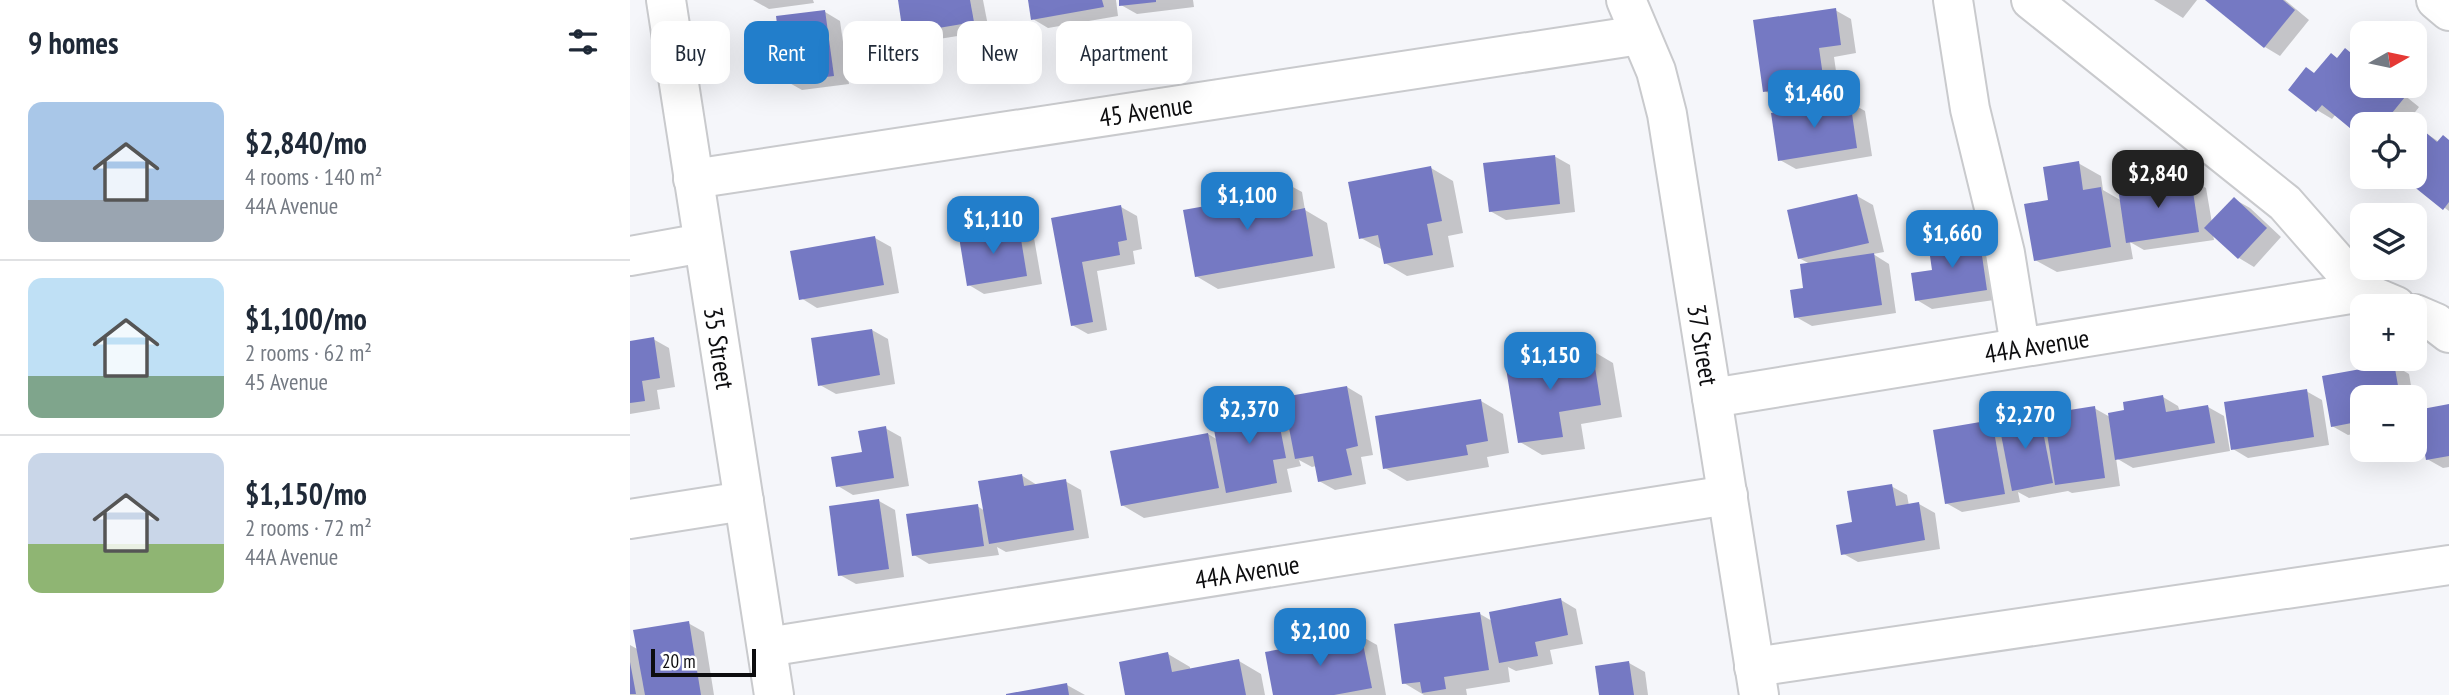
<!DOCTYPE html>
<meta charset="utf-8">
<style>
body{margin:0;font-family:"PT Sans Narrow",sans-serif;background:#f6f6f7;color:#1f2937;height:100vh;display:flex;flex-direction:column;font-size:26px;white-space:nowrap}
*{box-sizing:border-box;margin:0}
p{font-size:23px;color:#747a83}
.icon{flex:none;width:38px;height:38px;fill:none;stroke:currentColor;stroke-width:2;stroke-linecap:round;stroke-linejoin:round}
.map{position:relative;flex:1;overflow:hidden}
.side{display:flex;flex-direction:column;background:#fff;width:630px}
.side>*{flex:none}
.hud{position:absolute;left:21px;top:21px;width:665px;height:63px;display:flex;gap:14px}
.needle{width:46px;rotate:81deg}
.controls{position:absolute;left:1720px;top:21px;display:grid;gap:14px}
.controls a{display:grid;place-items:center;width:77px;height:77px;border-radius:14px;background:#fff;box-shadow:0 7px 28px #0002;font-size:35px}
.scale{position:absolute;left:21px;bottom:18px;width:105px;box-sizing:border-box;padding-left:7px;border:4px solid #0d0d0f;border-top:0;font-size:19px;line-height:24px;white-space:nowrap;color:#0d0d0f;-webkit-text-stroke:5px #fff;paint-order:stroke}
.price{position:absolute;translate:-50% -60px;padding:0 16px;border-radius:14px;background:#227ecb;color:#fff;font-size:23px;line-height:46px;filter:drop-shadow(0 2px 4px #0008)}
.price::after{content:'';position:absolute;left:50%;top:42px;width:21px;height:16px;margin-left:-10px;background:inherit;clip-path:polygon(0 0,100% 0,50% 100%)}
.price.selected{background:#222;color:#fff}
ul{padding:0;list-style:none}
li{display:flex;align-items:center;gap:21px;height:175px;padding:0 28px}
li+li{border-top:2px solid #e0e1e3}
li span{display:grid;place-items:center;flex:none;width:196px;height:140px;border-radius:14px;color:#555}
li>.icon{margin-inline-start:auto}
span .icon{width:84px;height:84px;fill:#fffc;stroke-width:1}
li b{font-size:30px}
h2{display:flex;justify-content:space-between;align-items:center;height:84px;padding:0 28px;font-size:30px}
.tag{padding:0 24px;border-radius:14px;background:#fff;box-shadow:0 7px 28px #0002;font-size:24px;line-height:63px}
.tag.selected{background:#227ecb;color:#fff}
main{display:flex;flex:1;min-height:0}
.map>svg:first-child{display:block}
.shadow{fill:#0003}
.building{fill:#7579c3}
.lines{fill:none;stroke-linecap:round;stroke-linejoin:round}
.minor-casing{stroke:#c9cacd;stroke-width:42}
.minor{stroke:#fff;stroke-width:38}
.labels{text-anchor:middle;dominant-baseline:central;stroke-width:5;stroke-linejoin:round;paint-order:stroke}
.street-label{font-size:26px;fill:#0d0d0f;stroke:#fff}
</style>
<main>
<section class="side">
<h2>9 homes<svg class="icon" aria-label="filters" viewBox="0 0 24 24"><path d="M4 7h16M4 17h16"/><circle cx="9" cy="7" r="2"/><circle cx="15" cy="17" r="2"/></svg></h2>
<ul>
<li><span style="background:linear-gradient(#a9c7e8 70%,#9aa5b1 0)"><svg class="icon" aria-label="home" viewBox="0 0 24 24"><path d="M3 11l9-7 9 7M6 9v11h12V9"/></svg></span><div><b>$2,840/mo</b><p>4 rooms · 140 m²</p><p>44A Avenue</p></div></li>
<li><span style="background:linear-gradient(#bfe0f5 70%,#7fa58c 0)"><svg class="icon" aria-label="home" viewBox="0 0 24 24"><path d="M3 11l9-7 9 7M6 9v11h12V9"/></svg></span><div><b>$1,100/mo</b><p>2 rooms · 62 m²</p><p>45 Avenue</p></div></li>
<li><span style="background:linear-gradient(#c9d6e8 65%,#8fb573 0)"><svg class="icon" aria-label="home" viewBox="0 0 24 24"><path d="M3 11l9-7 9 7M6 9v11h12V9"/></svg></span><div><b>$1,150/mo</b><p>2 rooms · 72 m²</p><p>44A Avenue</p></div></li>
</ul>
</section>
<div class="map">
<svg width="1819" height="695" viewBox="0 0 1819 695">
<rect width="100%" height="100%" fill="#f5f6fa"/>
<!-- shadow -->
<g class="shadow">
<path d="M123,0H183L184,3L139,9Z"/>
<path d="M269,0H353L359,31L290,42L275,33Z"/>
<path d="M400,0H486L488,16L418,28L403,19Z"/>
<path d="M490,0H563L564,7L507,14L491,5Z"/>
<path d="M1524,0H1567L1553,18Z"/>
<path d="M1578,0H1655L1679,20L1650,56L1635,47Z"/>
<path d="M1205,10L1221,19L1226,53L1204,57L1209,92L1151,100L1135,91Z"/>
<path d="M195,12L210,21L219,84L172,90L156,81Z"/>
<path d="M1716,51L1732,61V86H1763L1789,107L1776,124H1732V136L1706,114L1702,119L1687,110L1685,75L1709,59Z"/>
<path d="M1219,102L1235,111L1242,156L1166,169L1150,160Z"/>
<path d="M1787,127L1809,142L1819,141V211L1774,177H1785V130Z"/>
<path d="M924,156L940,165L945,212L876,220L860,211Z"/>
<path d="M1448,163L1471,176L1473,190L1492,201L1561,179L1576,188L1582,223L1604,199L1620,208L1651,237L1624,267L1609,258L1583,234L1584,240L1514,250L1500,242L1503,259L1427,272L1405,260L1420,201Z"/>
<path d="M801,168L823,181L833,233L818,236L824,267L777,276L755,263L753,250L731,238Z"/>
<path d="M650,180L672,192L675,210L697,223L705,268L588,289L566,276L629,199Z"/>
<path d="M1227,196L1243,205L1254,252L1243,254L1259,264L1266,313L1182,326L1166,317L1175,289L1180,264L1169,258Z"/>
<path d="M491,207L507,216L512,249L503,251L505,264L467,271L477,330L458,334L442,325L423,219Z"/>
<path d="M389,229L404,238L412,284L354,294L339,285Z"/>
<path d="M1349,237L1364,246L1371,299L1302,309L1287,300L1304,272Z"/>
<path d="M245,238L261,247L269,293L187,308L171,298Z"/>
<path d="M242,330L258,339L265,384L206,394L190,385Z"/>
<path d="M23,339L39,348L45,387L27,390L30,409L0,414V343Z"/>
<path d="M961,350L983,363L992,417L951,424L955,449L912,455L890,442Z"/>
<path d="M1764,365L1779,374L1783,397H1732V432L1718,435L1702,426Z"/>
<path d="M717,387L732,396L743,455L731,457L736,484L705,490L689,481L686,466L682,467L669,460L671,466L657,469L662,492L514,518L492,505L578,434L588,440L645,404L658,411Z"/>
<path d="M1676,391L1692,400L1699,445L1618,458L1603,449Z"/>
<path d="M1533,397L1548,406L1550,412L1578,407L1594,416L1600,451L1503,468L1486,458L1490,486L1442,493L1438,491L1399,498L1388,492L1390,502L1332,512L1316,503L1362,422L1371,427L1409,413L1417,417L1464,408L1480,417Z"/>
<path d="M851,401L873,414L879,453L857,457L859,467L777,481L755,468Z"/>
<path d="M1785,406L1786,412L1819,406V467L1813,468L1797,459L1791,422L1785,423Z"/>
<path d="M255,428L271,437L279,486L223,495L208,486Z"/>
<path d="M391,475L407,485L435,481L451,490L459,538L376,552L367,547L369,555L299,564L284,555L347,506L355,511Z"/>
<path d="M1261,486L1277,495L1279,506L1289,504L1305,513L1310,549L1228,562L1212,553L1224,523Z"/>
<path d="M249,501L265,510L274,577L226,584L210,575Z"/>
<path d="M931,600L946,609L953,644L920,650L923,664L886,671L878,667L880,682L836,689L837,695H794L774,683L850,614L862,621Z"/>
<path d="M58,623L74,632L84,695H0V645L9,650Z"/>
<path d="M731,636L747,645L756,695H645Z"/>
<path d="M538,654L560,667V670L609,661L631,674L635,695H497Z"/>
<path d="M999,663L1015,672L1018,695H971Z"/>
<path d="M437,685L455,695H378Z"/>
</g>
<!-- building -->
<g class="building">
<path d="M268,0H340L344,22L273,34Z"/>
<path d="M398,0H472L474,7L401,20Z"/>
<path d="M489,0H526V2L489,6Z"/>
<path d="M1575,0H1653L1665,10L1634,48Z"/>
<path d="M1206,8L1211,45L1189,48L1194,83L1133,92L1123,20Z"/>
<path d="M195,10L204,76L154,82L146,16Z"/>
<path d="M1715,48L1732,62V86H1761L1775,97L1753,124H1732V138L1692,105L1686,112L1658,90L1676,67L1684,73L1701,53L1707,58Z"/>
<path d="M1220,100L1227,148L1148,161L1141,113Z"/>
<path d="M1787,125L1807,142L1813,135L1819,140V202L1813,210L1772,177H1785V128Z"/>
<path d="M925,155L930,204L859,212L853,163Z"/>
<path d="M1449,161L1453,190L1471,187L1481,247L1404,261L1394,204L1418,200L1413,167Z"/>
<path d="M801,166L812,221L797,224L803,255L754,264L748,235L729,239L718,182Z"/>
<path d="M650,178L656,212L675,208L683,256L565,277L553,210L627,197L625,183Z"/>
<path d="M1561,178L1569,232L1496,243L1488,188Z"/>
<path d="M1227,194L1239,243L1168,259L1157,210Z"/>
<path d="M1604,197L1637,228L1608,259L1574,228Z"/>
<path d="M491,205L497,240L488,242L490,255L452,262L463,322L441,326L421,218Z"/>
<path d="M389,227L397,276L337,286L329,237Z"/>
<path d="M1349,235L1357,290L1285,301L1281,273L1302,270L1298,242Z"/>
<path d="M245,236L254,285L169,300L160,251Z"/>
<path d="M1244,253L1252,305L1164,318L1160,290L1173,288L1170,264Z"/>
<path d="M242,329L250,375L188,386L181,338Z"/>
<path d="M24,337L30,378L12,381L15,401L0,403V341Z"/>
<path d="M962,348L971,405L929,412L933,437L888,443L875,362Z"/>
<path d="M1764,363L1770,397H1732V421L1701,427L1692,376Z"/>
<path d="M717,386L728,446L716,449L722,475L688,482L683,456L665,459L653,397Z"/>
<path d="M1677,389L1684,437L1601,450L1594,402Z"/>
<path d="M1533,395L1536,412L1578,405L1585,443L1485,460L1478,413L1494,410L1493,402Z"/>
<path d="M851,399L858,441L836,445L838,455L753,469L745,416Z"/>
<path d="M645,402L656,458L643,460L647,483L596,493L581,414Z"/>
<path d="M1819,404V456L1796,460L1787,410Z"/>
<path d="M1465,406L1475,478L1425,485L1414,414Z"/>
<path d="M1409,411L1423,483L1382,491L1368,419Z"/>
<path d="M1362,420L1375,494L1315,504L1303,430Z"/>
<path d="M256,426L264,478L206,487L201,457L232,452L228,431Z"/>
<path d="M578,433L589,488L491,506L480,451Z"/>
<path d="M392,474L394,486L436,479L444,530L359,544L348,481Z"/>
<path d="M1262,484L1266,506L1289,502L1295,540L1211,555L1206,525L1222,522L1217,491Z"/>
<path d="M249,499L259,569L208,576L199,506Z"/>
<path d="M348,504L354,546L282,556L276,514Z"/>
<path d="M931,598L938,635L905,642L908,656L869,663L859,612Z"/>
<path d="M850,612L859,670L814,677L816,689L792,693L790,682L772,684L764,624Z"/>
<path d="M59,621L71,695H15L3,630Z"/>
<path d="M731,634L742,688L704,695H643L635,652Z"/>
<path d="M538,652L542,672L609,659L616,695H495L489,662Z"/>
<path d="M999,661L1004,695H969L965,666Z"/>
<path d="M0,662L6,694H0Z"/>
<path d="M437,683L439,695H376V694Z"/>
</g>
<g class="lines">
<defs>
<g id="minor">
<path id="s1" d="M36,0L144,695"/>
<path id="s2" d="M996,0L1026,71L1037,114L1129,695"/>
<path d="M1323,0L1340,109L1375,253L1390,346"/>
<path d="M1401,0L1655,203L1733,292L1766,306"/>
<path d="M1806,0L1819,11"/>
<path id="s3" d="M63,179L1010,35"/>
<path d="M0,256L73,243"/>
<path d="M1785,314L1806,323L1819,333"/>
<path id="s4" d="M1082,398L1733,292"/>
<path d="M0,519L114,501"/>
<path id="s5" d="M137,647L1098,495"/>
<path d="M1124,667L1819,565"/>
</g>
</defs>
<!-- minor casing -->
<use href="#minor" class="minor-casing"/>
<!-- minor -->
<use href="#minor" class="minor"/>
</g>
<g class="labels">
<!-- street labels -->
<g class="street-label">
<text stroke="none"><textPath href="#s3" startOffset="458">45 Avenue</textPath></text>
<text stroke="none"><textPath href="#s4" startOffset="329">44A Avenue</textPath></text>
<text stroke="none"><textPath href="#s2" startOffset="355">37 Street</textPath></text>
<text stroke="none"><textPath href="#s1" startOffset="352">35 Street</textPath></text>
<text stroke="none"><textPath href="#s5" startOffset="486">44A Avenue</textPath></text>
</g>
</g>
</svg>
<div class="controls">
<a><svg class="needle" viewBox="-14 -14 28 28"><path d="M0-13l5 13h-10z" fill="#e53935"/><path d="M0 13l5-13h-10z" fill="#747a83"/></svg></a>
<a><svg class="icon" aria-label="locate" viewBox="0 0 24 24"><circle cx="12" cy="12" r="6"/><path d="M12 2v4M12 18v4M2 12h4M18 12h4"/></svg></a>
<a><svg class="icon" aria-label="layers" viewBox="0 0 24 24"><path d="M12 4l9 5-9 5-9-5zM3 14l9 5 9-5"/></svg></a>
<a>+</a>
<a>−</a>
</div>
<div class="scale">20 m</div>
<b class="price" style="left:1184px;top:130px">$1,460</b>
<b class="price selected" style="left:1528px;top:210px">$2,840</b>
<b class="price" style="left:617px;top:232px">$1,100</b>
<b class="price" style="left:363px;top:256px">$1,110</b>
<b class="price" style="left:1322px;top:270px">$1,660</b>
<b class="price" style="left:920px;top:392px">$1,150</b>
<b class="price" style="left:619px;top:446px">$2,370</b>
<b class="price" style="left:1395px;top:451px">$2,270</b>
<b class="price" style="left:690px;top:668px">$2,100</b>
<div class="hud">
<a class="tag">Buy</a>
<a class="tag selected">Rent</a>
<a class="tag">Filters</a>
<a class="tag">New</a>
<a class="tag">Apartment</a>
</div>
</div>
</main>
